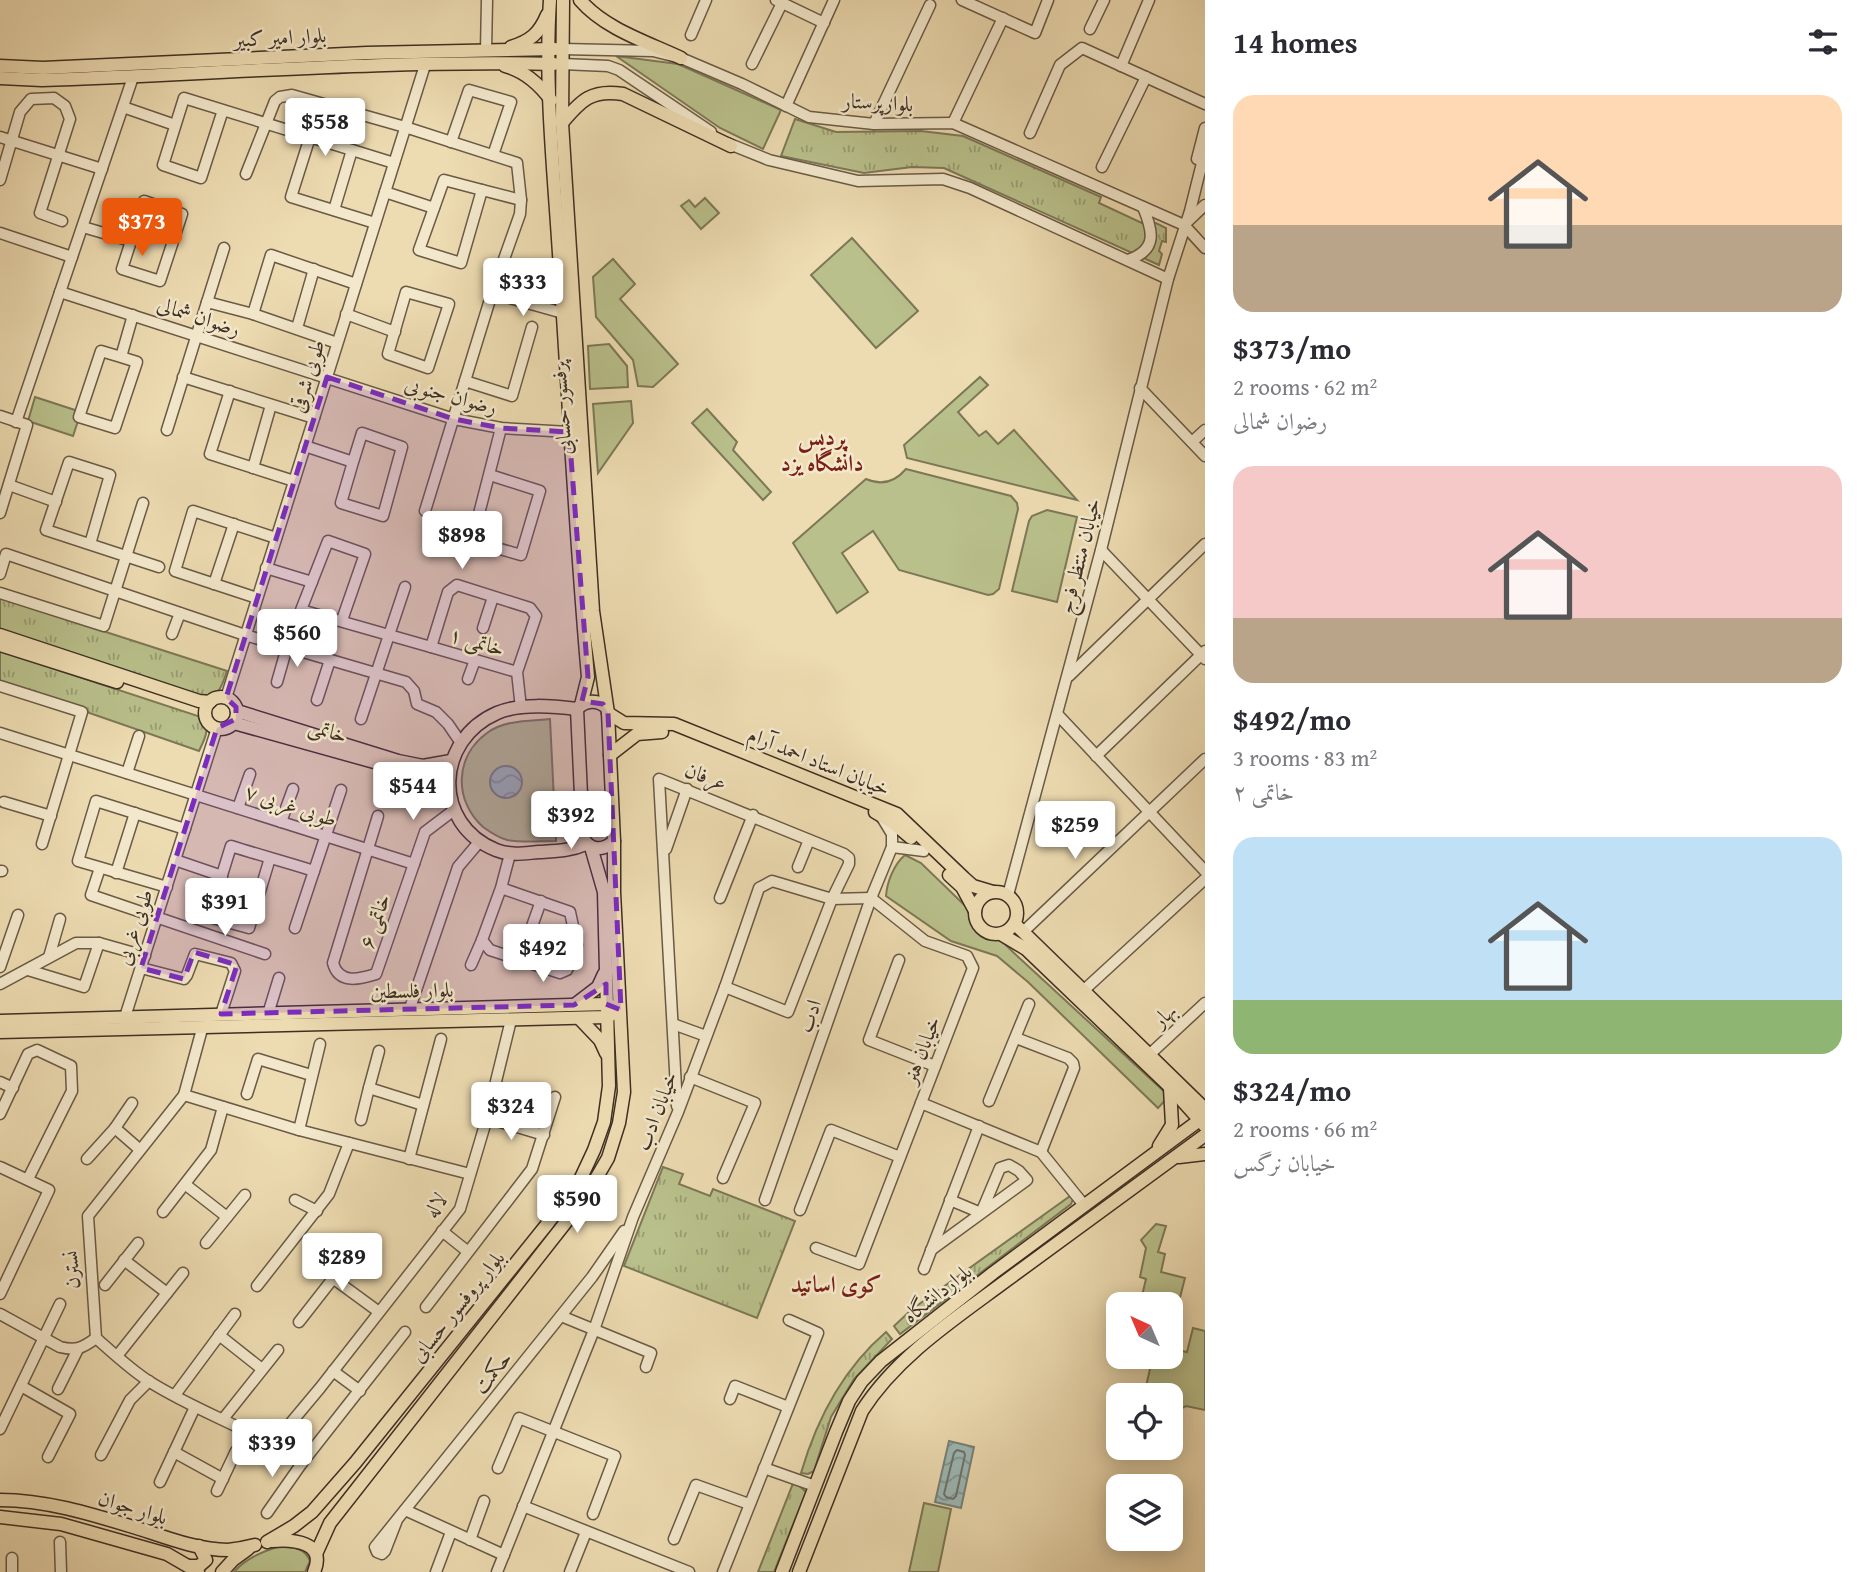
<!DOCTYPE html>
<meta charset="utf-8">
<style>
body{margin:0;font-family:"Gentium Book Plus",Amiri,serif;background:#f7f7f7;color:#2b2b33;height:100vh;display:flex;flex-direction:column;font-size:26px;white-space:nowrap}
*{box-sizing:border-box;margin:0}
p{font-size:23px;color:#7c7c81}
.icon{flex:none;width:38px;height:38px;fill:none;stroke:currentColor;stroke-width:2;stroke-linecap:round;stroke-linejoin:round}
.map{position:relative;flex:1;overflow:hidden}
.details{display:flex;flex-direction:column;background:#fff;width:665px}
.details>*{flex:none}
.needle{width:46px;rotate:316deg}
.fabs{position:absolute;left:1106px;top:1292px;display:grid;gap:14px}
.fabs a{display:grid;place-items:center;width:77px;height:77px;border-radius:14px;background:#fff;box-shadow:0 4px 18px #0003;font-size:35px}
.price{position:absolute;translate:-50% -60px;padding:0 16px;border-radius:7px;background:#fff;color:#222;font-size:23px;line-height:46px;filter:drop-shadow(0 2px 4px #0008)}
.price::after{content:'';position:absolute;left:50%;top:42px;width:21px;height:16px;margin-left:-10px;background:inherit;clip-path:polygon(0 0,100% 0,50% 100%)}
.price.on{background:#ea580c;color:#fff}
ul{padding:0;list-style:none}
li{display:grid;align-content:center;gap:14px;height:371px;padding:0 28px}
li span{display:grid;place-items:center;height:217px;border-radius:21px;color:#555}
li>.icon{margin-inline-start:auto}
span .icon{width:126px;height:126px;fill:#fffc;stroke-width:1}
li b{font-size:30px}
h2{display:flex;justify-content:space-between;align-items:center;height:84px;padding:0 28px;font-size:30px}
main{display:flex;flex:1;min-height:0}
.map>svg:first-child{display:block}
.green{fill:#b9c08b;stroke:#7c7857;stroke-width:2}
.park{fill:url(#park-tufts);stroke:#7c7857;stroke-width:2}
.water{fill:url(#water-waves);stroke:#77827b;stroke-width:2}
.lines{fill:none;stroke-linecap:round;stroke-linejoin:round}
.shore{stroke:#6e746c;stroke-width:2}
.minor-casing{stroke:#6a5a46;stroke-width:13}
.major-casing{stroke:#3e2f23;stroke-width:15}
.minor{stroke:#f3e8cc;stroke-width:10}
.major{stroke:#eddbb1;stroke-width:12}
.marked{fill:#7b2cbf;fill-opacity:0.2;stroke:#7b2cbf;stroke-width:5;stroke-dasharray:14 9;stroke-linejoin:round}
.labels{text-anchor:middle;dominant-baseline:central;stroke-width:5;stroke-linejoin:round;paint-order:stroke}
.street-label{font-size:21px;fill:#3e2f23;stroke:#f3e8cc}
.neighbourhood-label{font-size:23px;font-weight:bold;fill:#7a1f14;stroke:#f3e8cc}
</style>
<main>
<div class="map">
<svg width="1205" height="1572" viewBox="0 0 1205 1572">
<defs>
<pattern id="park-tufts" width="24" height="20" patternUnits="userSpaceOnUse" patternTransform="scale(1.75)"><rect width="24" height="20" fill="#b9c08b"/><path d="M3 7l-1-3M5 7V3M7 7l1-3M15 17l-1-3M17 17v-4M19 17l1-3" fill="none" stroke="#989c71"/></pattern>
<pattern id="water-waves" width="16" height="10" patternUnits="userSpaceOnUse" patternTransform="scale(1.75)"><rect width="16" height="10" fill="#9db9b6"/><path d="M0 5q4-4 8 0t8 0" fill="none" stroke="#819794"/></pattern>
</defs>
<rect width="100%" height="100%" fill="#eddbb1"/>
<filter id="stains"><feTurbulence type="fractalNoise" baseFrequency=".00286" numOctaves="4"/><feColorMatrix values="0 0 0 0 .2 0 0 0 0 .09 0 0 0 0 .02 0 0 0 .5 -.17"/></filter>
<radialGradient id="worn" r=".72"><stop offset=".6" stop-color="#630" stop-opacity="0"/><stop offset="1" stop-color="#630" stop-opacity=".3"/></radialGradient>
<!-- green -->
<g class="green">
<path d="M616,56L678,64L781,110L763,149L720,128Z"/>
<path d="M705,198L719,213L701,229L681,206L689,200L695,207Z"/>
<path d="M852,238L918,311L876,348L811,275Z"/>
<path d="M613,259L635,284L620,299L678,364L653,387L638,386L633,360L596,317L593,277Z"/>
<path d="M609,344L627,366L628,387L590,389L588,346Z"/>
<path d="M980,377L988,385L958,412L979,436L986,431L998,444L1014,430L1077,500L907,458L904,445Z"/>
<path d="M35,397L81,412L73,436L28,421Z"/>
<path d="M631,401L633,423L598,473L593,404Z"/>
<path d="M707,409L737,442L733,450L771,492L763,500L692,423Z"/>
<path d="M906,469L1011,496L1017,503L1018,509L999,589L993,594L988,595L899,570L873,531L842,553L868,592L837,613L793,543L866,479C882,486 895,482 906,469Z"/>
<path d="M1047,510L1077,517L1057,602L1012,591L1029,521L1032,516Z"/>
<path d="M550,719L556,841C540,841 522,843 507,840C499,838 490,832 483,827C454,801 454,757 487,733C504,720 529,721 550,719Z"/>
<path d="M905,855L921,863L1014,953L1169,1096L1158,1108L1028,982L997,956L951,941L886,896C887,882 894,864 905,855Z"/>
<path d="M1156,1224L1166,1226L1158,1252L1165,1254L1161,1272L1185,1278L1177,1309L1171,1308V1304H1140L1146,1279L1140,1277L1146,1248L1141,1240Z"/>
<path d="M1193,1328L1205,1331V1410L1186,1406L1178,1410L1171,1409V1395H1144L1153,1356H1171V1349L1187,1352Z"/>
<path d="M924,1503L951,1509L938,1572H909Z"/>
<path d="M281,1546C294,1548 304,1547 310,1561L305,1572H234C246,1558 263,1551 281,1546Z"/>
</g>
<!-- park -->
<g class="park">
<path d="M795,119L836,132L921,131L963,136L1101,197L1099,203L1146,225L1156,223L1166,228V242L1162,241L1159,251L1162,254L1159,265L944,168L912,167L864,173L781,156Z"/>
<path d="M0,598L227,671C222,685 220,696 204,698L0,629Z"/>
<path d="M0,651L201,717C211,729 205,738 199,751L0,682Z"/>
<path d="M663,1167L683,1174L679,1184L710,1196L713,1189L795,1221L757,1318L624,1266Z"/>
<path d="M1070,1196L1073,1199L1071,1204L900,1334L894,1326L911,1310Z"/>
<path d="M886,1332L892,1339L854,1379L831,1417L814,1471L808,1474L801,1473C817,1418 843,1369 886,1332Z"/>
<path d="M794,1481L806,1492L774,1572H758Z"/>
</g>
<!-- water -->
<g class="water">
<circle cx="506" cy="782" r="16"/>
<path d="M949,1441L974,1447L961,1508L935,1502Z"/>
</g>
<g class="lines">
<!-- shore -->
<path class="shore" d="M957,1450L964,1452L965,1455L956,1496L953,1499L946,1497L944,1494L954,1453Z"/>
<defs>
<g id="minor">
<path d="M776,0L824,23"/>
<path d="M962,0L1035,33L1048,0"/>
<path d="M1090,29L1104,0"/>
<path d="M691,35L706,0"/>
<path d="M562,49L653,51L681,58L742,84L809,117L874,124L953,123L1184,225L1205,248"/>
<path d="M486,51L487,0"/>
<path d="M562,64L608,66L619,70L711,132"/>
<path d="M752,64L782,3"/>
<path d="M1121,66L1149,0"/>
<path d="M786,106L834,0"/>
<path d="M123,107L175,125"/>
<path d="M223,110L201,178L163,165L184,98L394,163"/>
<path d="M953,123L1003,18"/>
<path d="M874,124L930,5"/>
<path d="M1030,133L1060,65L1082,48L1205,104"/>
<path d="M0,137L102,169"/>
<path d="M310,137L291,197L375,223"/>
<path d="M451,142L469,90L511,102L493,155"/>
<path d="M727,143L769,160L858,181L943,179L970,188L1168,279"/>
<path d="M1197,159L1205,128"/>
<path d="M1102,167L1146,77"/>
<path d="M246,174L275,101L280,97L292,95L405,127L517,163L521,200L520,214L492,293L425,511"/>
<path d="M0,180L20,112L31,99L54,98L65,106L70,119L40,213L62,221"/>
<path d="M444,180L482,190L461,263L419,250Z"/>
<path d="M482,190L521,200"/>
<path d="M385,192L434,208"/>
<path d="M144,201L182,214L160,281L122,269Z"/>
<path d="M334,210L352,150"/>
<path d="M1188,221L1205,205"/>
<path d="M83,227L131,241"/>
<path d="M0,233L72,257"/>
<path d="M1128,260C1158,250 1153,231 1143,207"/>
<path d="M60,292L454,419L501,428L569,432"/>
<path d="M406,292L449,304L428,368L388,354Z"/>
<path d="M492,293L563,313"/>
<path d="M207,302L253,314L337,343"/>
<path d="M253,314L271,255L356,284"/>
<path d="M346,314L395,332"/>
<path d="M297,328L314,269"/>
<path d="M121,357L137,362L115,428L79,417L101,351L121,357L133,315"/>
<path d="M183,377L314,418"/>
<path d="M465,381L512,396L532,327"/>
<path d="M1140,388L1205,456"/>
<path d="M230,391L210,454L294,481"/>
<path d="M0,416L27,425L0,513"/>
<path d="M16,422L133,77"/>
<path d="M167,430L224,248"/>
<path d="M1192,442L1205,430"/>
<path d="M305,446L353,462L362,433L402,447L383,516L341,503L353,462"/>
<path d="M253,468L271,405"/>
<path d="M490,475L540,491L521,555L472,541L501,428"/>
<path d="M9,485L56,502"/>
<path d="M90,544L110,475L69,462L46,530L159,567"/>
<path d="M1101,550L1205,659"/>
<path d="M266,568L312,582"/>
<path d="M0,574L6,554L245,635L406,682L414,691L417,704L436,712L448,724L461,743"/>
<path d="M214,584L234,524"/>
<path d="M0,593L104,626L143,503"/>
<path d="M257,598L175,571L193,511L276,538"/>
<path d="M342,620L365,554L328,541L301,610L431,647"/>
<path d="M483,628L493,597"/>
<path d="M172,634L180,613"/>
<path d="M517,672L431,647L448,592L457,585L530,608L536,616L517,672L521,708"/>
<path d="M1069,676L1205,544"/>
<path d="M468,679L475,660"/>
<path d="M277,682L287,647"/>
<path d="M0,686L82,712L42,844"/>
<path d="M226,698L425,65"/>
<path d="M317,700L330,660"/>
<path d="M1058,715L1205,871"/>
<path d="M361,719L405,587"/>
<path d="M0,733L414,864"/>
<path d="M1096,756L1205,651"/>
<path d="M127,773L139,736"/>
<path d="M4,802L51,816"/>
<path d="M238,808L250,774"/>
<path d="M378,816L333,963C339,985 360,979 376,974L425,832L454,810"/>
<path d="M281,822L293,789"/>
<path d="M892,847L924,851"/>
<path d="M666,849L687,789"/>
<path d="M270,858L249,928L209,917L231,846C259,855 286,862 314,871"/>
<path d="M175,860L222,876"/>
<path d="M798,867L809,840"/>
<path d="M100,868L91,895L265,954"/>
<path d="M0,871H2"/>
<path d="M116,873L135,813"/>
<path d="M167,887L78,861L96,801L185,829"/>
<path d="M501,888L570,912L577,945L567,970L560,973L490,950L482,940L501,888L510,854"/>
<path d="M1008,895L1101,550L1168,279L1190,211L1205,151"/>
<path d="M720,898L753,815"/>
<path d="M295,928L341,790"/>
<path d="M531,929L541,901"/>
<path d="M1023,932L1205,759"/>
<path d="M49,957L60,919"/>
<path d="M899,960L869,1040L935,1066"/>
<path d="M471,965L482,940"/>
<path d="M0,967L18,915"/>
<path d="M141,968L184,979L187,975L195,954L231,963L235,971L221,1014"/>
<path d="M28,970L84,987L99,943"/>
<path d="M0,984L76,943H99L145,956"/>
<path d="M1083,991L1205,879"/>
<path d="M410,1008L458,867L480,841"/>
<path d="M268,1014L279,978"/>
<path d="M125,1017L217,728"/>
<path d="M673,1024L706,1036"/>
<path d="M202,1029L184,1095L88,1216L96,1338C113,1353 131,1370 150,1382C199,1413 255,1430 302,1463L405,1332"/>
<path d="M1016,1038L1068,1058L1073,1063L1074,1068L1041,1152"/>
<path d="M1149,1055L1205,1003"/>
<path d="M690,1077L755,1103L723,1178"/>
<path d="M0,1082L13,1088"/>
<path d="M369,1088L379,1051"/>
<path d="M247,1094L258,1059L311,1075"/>
<path d="M184,1095L299,1130L470,1174"/>
<path d="M989,1101L1029,1004"/>
<path d="M132,1103L115,1128L139,1149"/>
<path d="M921,1103L1041,1152L1084,1205"/>
<path d="M677,1106L659,779L844,854L849,858V864L832,899L788,1012L725,987"/>
<path d="M0,1114L28,1054L37,1050L71,1066L72,1091L28,1179"/>
<path d="M487,1118L544,1135"/>
<path d="M361,1120L369,1088L423,1105"/>
<path d="M299,1130L320,1044"/>
<path d="M87,1159L115,1128"/>
<path d="M409,1159L441,1039"/>
<path d="M0,1167L49,1190L0,1294"/>
<path d="M186,1185L227,1217"/>
<path d="M295,1200L317,1211"/>
<path d="M765,1200L871,898L892,847V834L881,816"/>
<path d="M800,1210L831,1130L900,1157"/>
<path d="M163,1212L211,1150L223,1107"/>
<path d="M442,1231L467,1251"/>
<path d="M206,1243L245,1195"/>
<path d="M931,1250L1027,1180L1019,1171L1009,1165L1000,1168L981,1213L950,1200"/>
<path d="M124,1260L167,1293"/>
<path d="M924,1269L979,1126"/>
<path d="M334,1279L379,1312"/>
<path d="M105,1285L138,1243"/>
<path d="M257,1286L329,1194L349,1143"/>
<path d="M426,1307L532,1169L555,1097"/>
<path d="M0,1314L60,1347C76,1351 83,1348 96,1338"/>
<path d="M561,1316L651,1353L646,1367"/>
<path d="M299,1322L360,1244"/>
<path d="M219,1335L262,1369"/>
<path d="M117,1356L183,1273"/>
<path d="M333,1371L360,1391"/>
<path d="M21,1386L70,1414L48,1457"/>
<path d="M58,1389L78,1349"/>
<path d="M175,1395L235,1314"/>
<path d="M730,1399L735,1386L788,1407"/>
<path d="M223,1419L278,1350"/>
<path d="M0,1429L60,1304"/>
<path d="M274,1443L320,1388L460,1209L487,1118L511,1020"/>
<path d="M174,1452L223,1479"/>
<path d="M101,1455L130,1400L149,1381"/>
<path d="M498,1468L519,1418L615,1456L593,1514"/>
<path d="M764,1468L815,1486"/>
<path d="M160,1482L195,1407"/>
<path d="M217,1491L236,1451"/>
<path d="M523,1506L689,1572"/>
<path d="M405,1510L504,1555"/>
<path d="M267,1513L302,1463"/>
<path d="M397,1520L385,1551L382,1554L377,1552L375,1547L592,1277L624,1231"/>
<path d="M674,1539L696,1485L749,1504"/>
<path d="M470,1540L484,1501"/>
<path d="M60,1542L61,1572"/>
<path d="M12,1558V1572"/>
<path d="M436,1572L451,1532"/>
<path d="M497,1572L594,1330L633,1217L678,1112L725,987L759,888L772,881L832,899L871,898L925,941L967,956L973,968L859,1264L816,1248"/>
<path d="M570,1572L586,1532"/>
<path d="M723,1572L818,1333L789,1320"/>
</g>
<g id="major">
<path d="M550,0C544,89 555,181 560,270C569,406 576,541 588,677L581,705"/>
<path d="M563,0L562,123L593,611L608,713L614,841C604,851 590,851 583,838L577,709C585,700 598,699 607,708"/>
<path d="M580,0C605,29 647,42 681,58"/>
<path d="M511,47C530,41 539,34 547,15"/>
<path d="M0,66L43,68L367,53L555,49"/>
<path d="M505,66C525,71 539,84 551,100"/>
<path d="M0,78L42,80C213,74 384,60 554,64"/>
<path d="M562,123C581,100 592,89 623,94L731,146"/>
<path d="M0,635L199,701L210,702"/>
<path d="M0,645L117,682"/>
<circle cx="221" cy="713" r="16"/>
<path d="M577,709C553,706 520,703 497,713C435,740 432,824 496,850C510,856 525,853 539,852C555,851 570,851 586,844"/>
<path d="M237,711L398,761L423,766L451,761"/>
<path d="M608,713L624,723L674,724L897,814L964,878L973,886L993,892"/>
<path d="M234,723L421,775L449,792"/>
<path d="M610,755L637,734L662,732"/>
<path d="M875,812L892,822L911,838"/>
<path d="M949,875L962,887L975,911"/>
<circle cx="996" cy="913" r="21"/>
<path d="M1015,924L1205,1109"/>
<path d="M1001,934L1026,949L1170,1087L1205,1126"/>
<path d="M577,1003L598,987L604,974"/>
<path d="M579,1018L600,1040L606,1053"/>
<path d="M0,1021L606,1004L611,1006"/>
<path d="M0,1032L606,1017L611,1015"/>
<path d="M1159,1146L1172,1125L1170,1088"/>
<path d="M1179,1157L1205,1154"/>
<path d="M0,1500C49,1500 97,1516 143,1530C170,1539 200,1550 228,1550C237,1549 247,1547 255,1545"/>
<path d="M0,1517L61,1524L167,1554L198,1572"/>
<path d="M272,1541C293,1539 327,1542 314,1572"/>
<path d="M267,1542L294,1526L312,1512L355,1463L548,1223L580,1180L594,1150L604,1122L609,1086L604,892L591,847"/>
<path d="M316,1554L330,1523L566,1222L597,1177L608,1158L619,1123L624,1092L614,892V841"/>
<path d="M189,1566H199L206,1560L199,1546"/>
<path d="M222,1572L233,1560L248,1549"/>
<path d="M782,1572L836,1432L849,1401L862,1381L881,1361L993,1273L1205,1116"/>
<path d="M799,1572L862,1411C897,1356 956,1318 1007,1280C1073,1231 1139,1183 1205,1135"/>
</g>
</defs>
<!-- minor casing -->
<use href="#minor" class="minor-casing"/>
<!-- major casing -->
<use href="#major" class="major-casing"/>
<!-- minor -->
<use href="#minor" class="minor"/>
<!-- major -->
<use href="#major" class="major"/>
</g>
<!-- marked area -->
<path class="marked" d="M327,377L454,419L501,428L569,432L588,677L582,701L603,704L608,713L621,1010L606,1004V984L574,1005L221,1014L237,965L194,952L184,979L141,968L217,728L236,719V707L226,698Z"/>
<g class="labels">
<!-- street labels -->
<g class="street-label">
<text transform="translate(280 37) rotate(-3)">بلوار امیر کبیر</text>
<text transform="translate(878 102) rotate(3)">بلوارپرستار</text>
<text transform="translate(199 316) rotate(18)">رضوان شمالی</text>
<text transform="translate(307 376) rotate(-73)">طوبی شرقی</text>
<text transform="translate(451 395) rotate(15)">رضوان جنوبی</text>
<text transform="translate(561 408) rotate(-94)">پرفسور حسابی</text>
<text transform="translate(1079 556) rotate(-76)">خیابان منتظر فرج</text>
<text transform="translate(477 641) rotate(16)">خاتمی ۱</text>
<text transform="translate(328 730) rotate(17)">خاتمی</text>
<text transform="translate(819 761) rotate(22)">خیابان استاد احمد آرام</text>
<text transform="translate(706 776) rotate(21)">عرفان</text>
<text transform="translate(291 805) rotate(18)">طوبی غربی ۷</text>
<text transform="translate(374 921) rotate(-71)">خاتمی ۶</text>
<text transform="translate(134 927) rotate(-72)">طوبی غربی</text>
<text transform="translate(412 990) rotate(-1)">بلوار فلسطین</text>
<text transform="translate(1164 1015) rotate(-43)">بهار</text>
<text transform="translate(809 1016) rotate(-71)">ادب</text>
<text transform="translate(921 1050) rotate(-69)">خیابان هنر</text>
<text transform="translate(656 1111) rotate(-69)">خیابان ادب</text>
<text transform="translate(435 1205) rotate(-57)">لاله</text>
<text transform="translate(71 1270) rotate(-93)">نسترن</text>
<text transform="translate(937 1293) rotate(-38)">بلواردانشگاه</text>
<text transform="translate(457 1306) rotate(-51)">بلوار پروفسور حسابی</text>
<text transform="translate(492 1372) rotate(-51)">حکمت</text>
<text transform="translate(133 1507) rotate(17)">بلوار جوان</text>
</g>
<!-- neighbourhood labels -->
<g class="neighbourhood-label">
<text x="822" y="436">پردیس<tspan x="822" dy="26">دانشگاه یزد</tspan></text>
<text x="836" y="1283">کوی اساتید</text>
</g>
</g>
<rect width="100%" height="100%" filter="url(#stains)"/>
<rect width="100%" height="100%" fill="url(#worn)"/>
</svg>
<div class="fabs">
<a><svg class="needle" viewBox="-14 -14 28 28"><path d="M0-13l5 13h-10z" fill="#e53935"/><path d="M0 13l5-13h-10z" fill="#7c7c81"/></svg></a>
<a><svg class="icon" aria-label="locate" viewBox="0 0 24 24"><circle cx="12" cy="12" r="6"/><path d="M12 2v4M12 18v4M2 12h4M18 12h4"/></svg></a>
<a><svg class="icon" aria-label="layers" viewBox="0 0 24 24"><path d="M12 4l9 5-9 5-9-5zM3 14l9 5 9-5"/></svg></a>
</div>
<b class="price" style="left:325px;top:158px">$558</b>
<b class="price on" style="left:142px;top:258px">$373</b>
<b class="price" style="left:523px;top:318px">$333</b>
<b class="price" style="left:462px;top:571px">$898</b>
<b class="price" style="left:297px;top:669px">$560</b>
<b class="price" style="left:413px;top:822px">$544</b>
<b class="price" style="left:571px;top:851px">$392</b>
<b class="price" style="left:1075px;top:861px">$259</b>
<b class="price" style="left:225px;top:938px">$391</b>
<b class="price" style="left:543px;top:984px">$492</b>
<b class="price" style="left:511px;top:1142px">$324</b>
<b class="price" style="left:577px;top:1235px">$590</b>
<b class="price" style="left:342px;top:1293px">$289</b>
<b class="price" style="left:272px;top:1479px">$339</b>
</div>
<section class="details">
<h2>14 homes<svg class="icon" aria-label="filters" viewBox="0 0 24 24"><path d="M4 7h16M4 17h16"/><circle cx="9" cy="7" r="2"/><circle cx="15" cy="17" r="2"/></svg></h2>
<ul>
<li><span style="background:linear-gradient(#ffd9b3 60%,#b9a48a 0)"><svg class="icon" aria-label="home" viewBox="0 0 24 24"><path d="M3 11l9-7 9 7M6 9v11h12V9"/></svg></span><div><b>$373/mo</b><p>2 rooms · 62 m²</p><p>رضوان شمالی</p></div></li>
<li><span style="background:linear-gradient(#f6c9c9 70%,#b9a48a 0)"><svg class="icon" aria-label="home" viewBox="0 0 24 24"><path d="M3 11l9-7 9 7M6 9v11h12V9"/></svg></span><div><b>$492/mo</b><p>3 rooms · 83 m²</p><p>خاتمی ۲</p></div></li>
<li><span style="background:linear-gradient(#bfe0f5 75%,#8fb573 0)"><svg class="icon" aria-label="home" viewBox="0 0 24 24"><path d="M3 11l9-7 9 7M6 9v11h12V9"/></svg></span><div><b>$324/mo</b><p>2 rooms · 66 m²</p><p>خیابان نرگس</p></div></li>
</ul>
</section>
</main>
